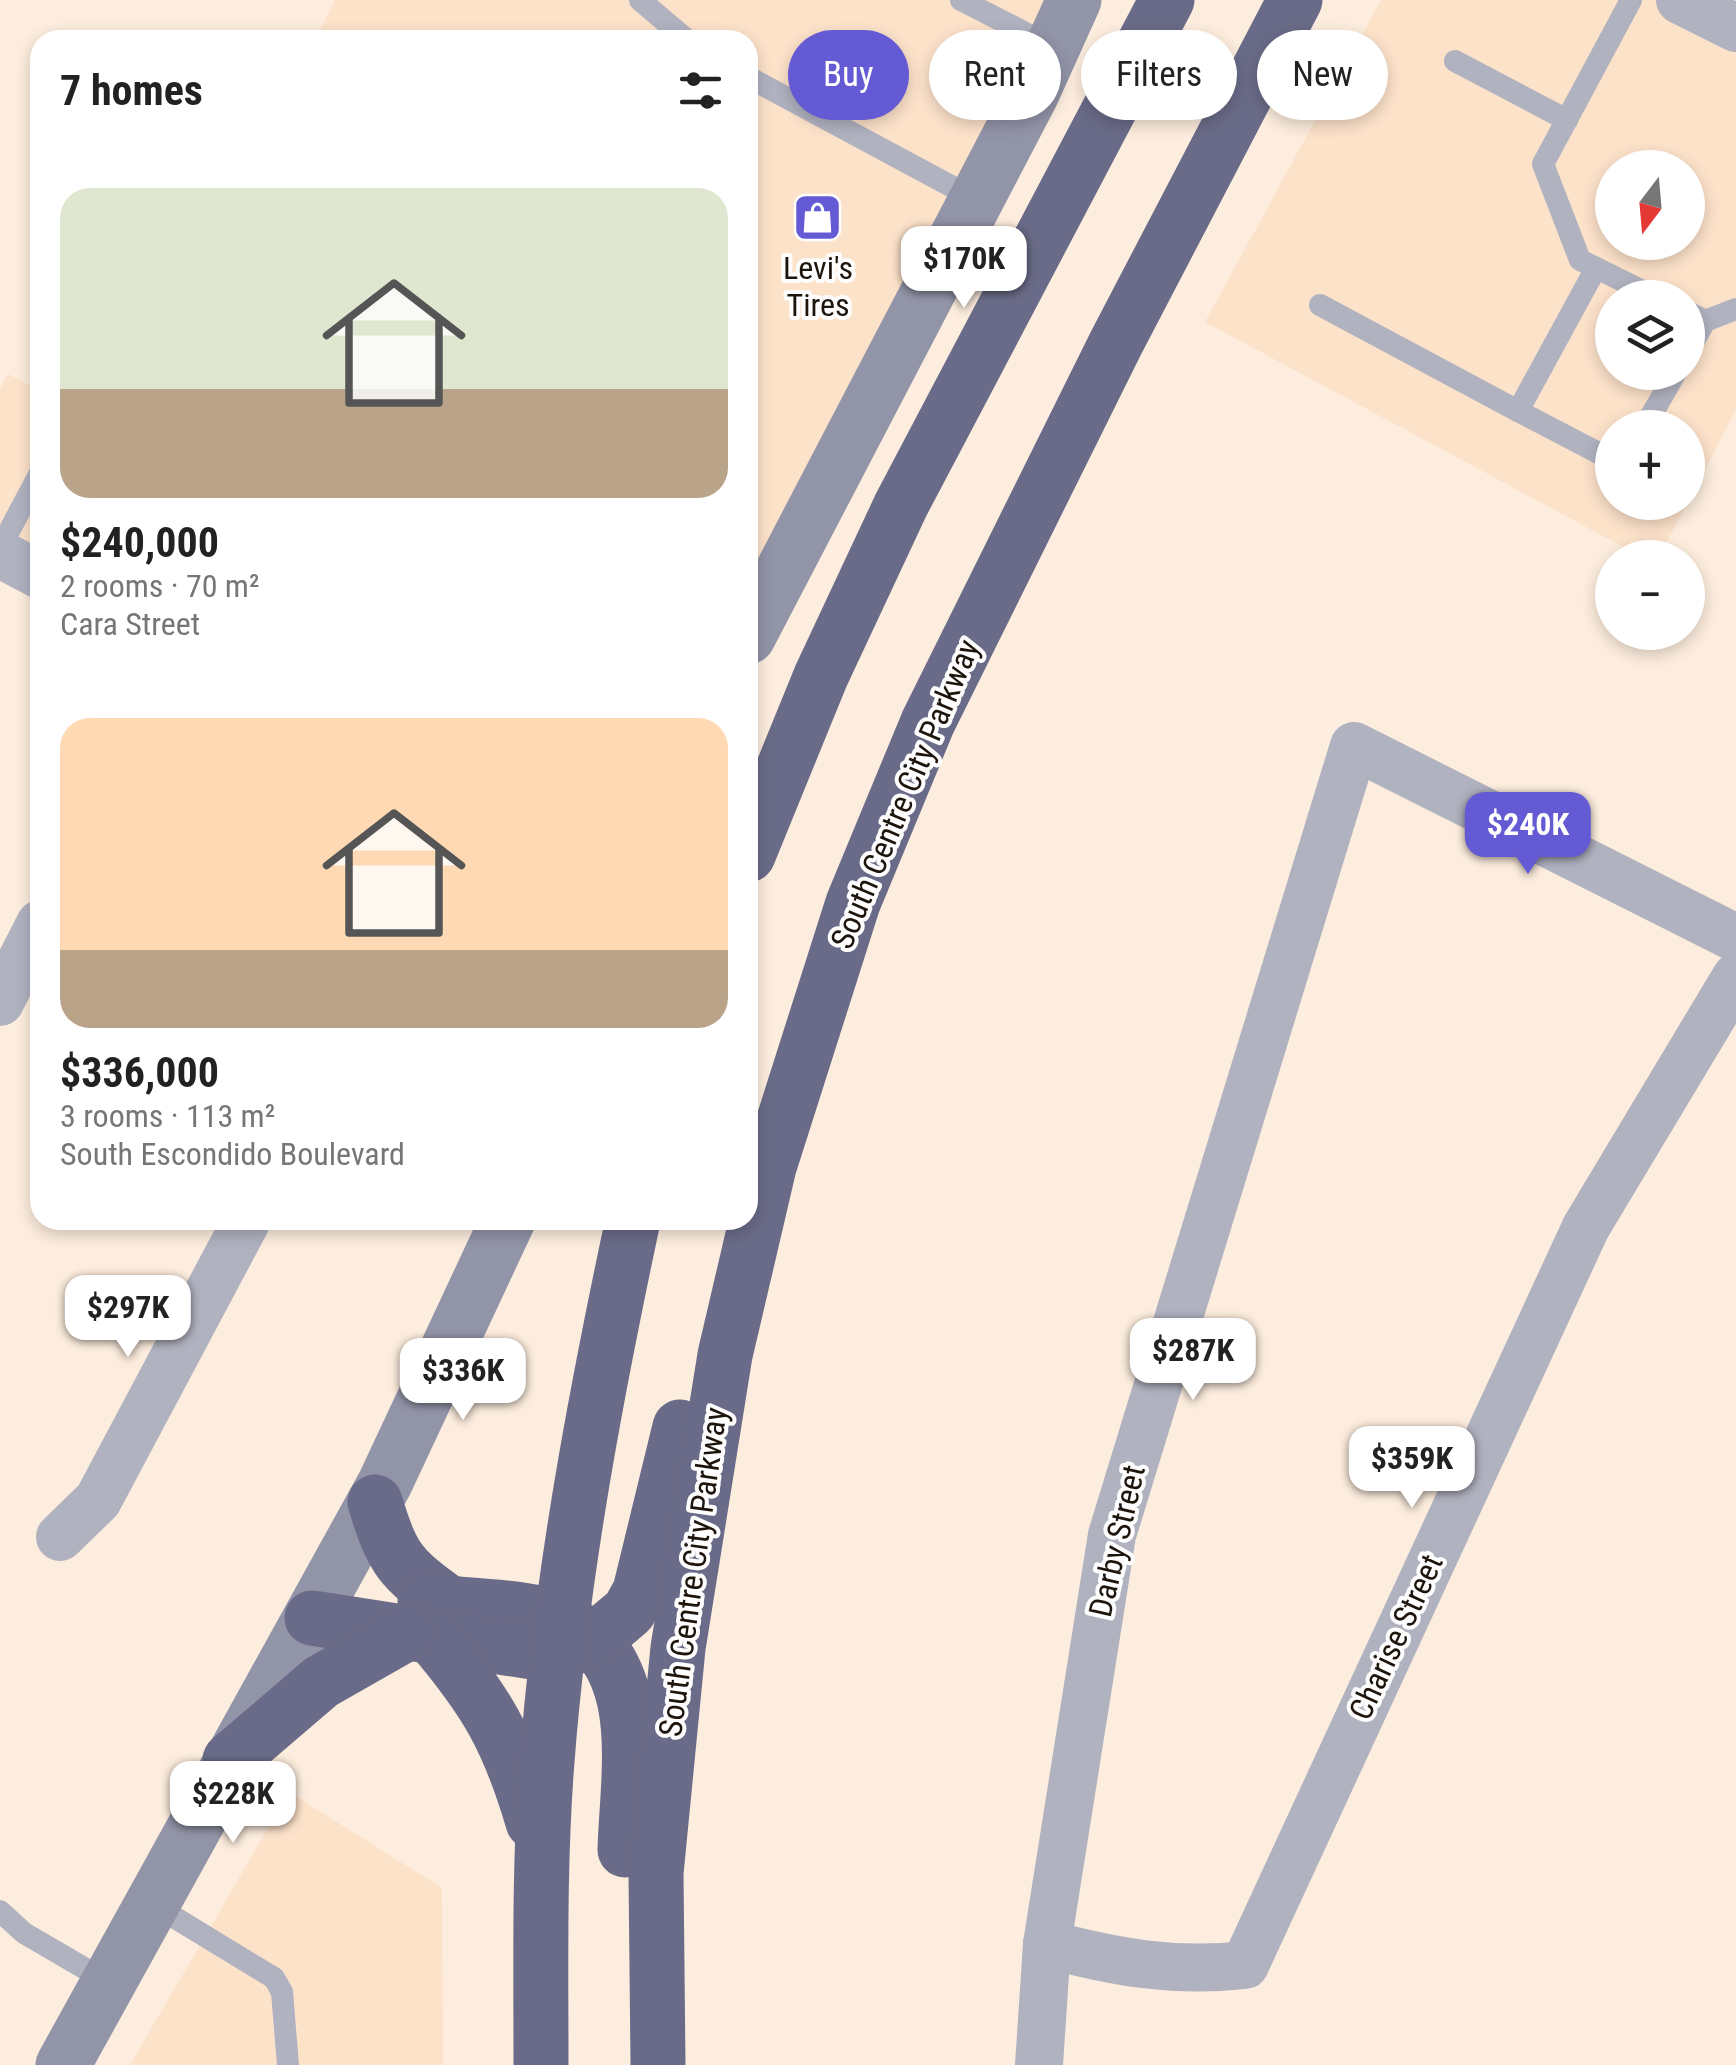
<!DOCTYPE html>
<meta charset="utf-8">
<style>
body{margin:0;font-family:"Roboto Condensed",sans-serif;background:#f2f2f2;color:#222;height:100vh;display:flex;flex-direction:column;font-size:38px;white-space:nowrap}
*{box-sizing:border-box;margin:0}
p{font-size:32px;color:#767676}
.icon{flex:none;width:55px;height:55px;fill:none;stroke:currentColor;stroke-width:2;stroke-linecap:round;stroke-linejoin:round}
.map{position:relative;flex:1;overflow:hidden}
.panel{position:absolute;left:30px;top:30px;width:728px;height:1200px;display:flex;flex-direction:column;background:#fff;border-radius:30px;box-shadow:0 5px 15px #0003}
.panel>*{flex:none}
.top-card{position:absolute;left:788px;top:30px;width:798px;height:90px;display:flex;gap:20px}
.needle{width:65px;rotate:196deg}
.buttons{position:absolute;left:1595px;top:150px;display:grid;gap:20px}
.buttons a{display:grid;place-items:center;width:110px;height:110px;border-radius:50%;background:#fff;box-shadow:0 5px 15px #0003;font-size:50px}
.price{position:absolute;translate:-50% -85px;padding:0 22px;border-radius:20px;background:#fff;color:#222;font-size:32px;line-height:65px;filter:drop-shadow(0 2px 5px #0008)}
.price::after{content:'';position:absolute;left:50%;top:60px;width:30px;height:22px;margin-left:-15px;background:inherit;clip-path:polygon(0 0,100% 0,50% 100%)}
.price.selected{background:#645ad3;color:#fff}
ul{padding:0;list-style:none}
li{display:grid;align-content:center;gap:20px;height:530px;padding:0 30px}
li span{display:grid;place-items:center;height:310px;border-radius:30px;color:#555}
li>.icon{margin-inline-start:auto}
span .icon{width:180px;height:180px;fill:#fffc;stroke-width:1}
li b{font-size:42px}
h2{display:flex;justify-content:space-between;align-items:center;height:120px;padding:0 30px;font-size:42px}
.chip{padding:0 35px;border-radius:45px;background:#fff;box-shadow:0 5px 15px #0003;font-size:35px;line-height:90px}
.chip.selected{background:#645ad3;color:#fff}
.map>svg:first-child{display:block}
.built{fill:#fde2ca;fill-rule:evenodd}
.lines{fill:none;stroke-linecap:round;stroke-linejoin:round}
.lane{stroke:#b1b2c0;stroke-width:22}
.street{stroke:#b1b2c0;stroke-width:48}
.secondary{stroke:#9294a8;stroke-width:55}
.highway{stroke:#6a6b88;stroke-width:55}
.labels{text-anchor:middle;dominant-baseline:central;stroke-width:8;stroke-linejoin:round;paint-order:stroke}
.poi-label{font-size:32px;fill:#1d140b;stroke:#fdfdfd}
.street-label{font-size:32px;fill:#1d140b;stroke:#fdfdfd}
</style>
<div class="map">
<svg width="1736" height="2065" viewBox="0 0 1736 2065">
<rect width="100%" height="100%" fill="#fdedde"/>
<!-- built -->
<g class="built">
<path d="M335,0H1074L748,637V40H315Z"/>
<path d="M1381,0H1736V410L1659,557H1642L1205,322ZM1612,168H1688V242H1612ZM1612,298H1688V372H1612ZM1612,428H1688V502H1612Z"/>
<path d="M8,374L40,391V575L0,554V389Z"/>
<path d="M289,1792L442,1888L443,2065H130Z"/>
</g>
<g class="lines">
<!-- lane -->
<g class="lane">
<path d="M640,0L687,40"/>
<path d="M961,0L1053,47"/>
<path d="M1631,0L1543,164L1580,260L1657,298"/>
<path d="M1455,61L1567,120"/>
<path d="M748,77L975,199"/>
<path d="M1320,305L1518,411L1596,268"/>
<path d="M1688,312L1705,321L1736,309"/>
<path d="M1688,352L1705,321"/>
<path d="M1518,411L1612,460"/>
<path d="M1644,428L1676,372"/>
<path d="M0,548L40,473"/>
<path d="M154,1905L274,1978L282,1992L288,2065"/>
<path d="M0,1911L24,1933L108,1982"/>
</g>
<!-- street -->
<g class="street">
<path d="M1680,0L1736,28"/>
<path d="M0,554L40,575"/>
<path d="M0,1002L40,924"/>
<path d="M60,1537L98,1500L247,1220"/>
<path d="M1047,1944C1114,1962 1175,1973 1245,1965L1586,1227L1736,977"/>
<path d="M1039,2065L1047,1944L1112,1535L1354,746L1736,938"/>
</g>
<!-- secondary -->
<g class="secondary">
<path d="M748,637L1032,93L1074,0"/>
<path d="M63,2065L385,1483L508,1220"/>
</g>
<!-- highway -->
<g class="highway">
<path d="M748,855L821,676L901,505L1167,0"/>
<path d="M375,1502C393,1561 400,1568 450,1604"/>
<path d="M425,1601C464,1606 528,1605 563,1621C651,1660 627,1774 625,1850"/>
<path d="M312,1618L558,1656L609,1628L629,1611L640,1591L680,1427"/>
<path d="M432,1637C487,1702 509,1740 533,1822"/>
<path d="M230,1760L321,1682L407,1633"/>
<path d="M541,2065C541,1964 539,1862 547,1761C561,1579 595,1398 633,1220"/>
<path d="M658,2065L656,1873L678,1648L725,1355L769,1167L853,903L928,722L1116,343L1295,0"/>
</g>
</g>
<!-- icons -->
<defs>
<symbol id="shop-square" viewBox="-11 -11 22 22"><rect x="-9" y="-9" width="18" height="18" rx="4" fill="#645ad3" stroke="#fdfdfd"/><path d="M-5-2.5h2.3a2.7 3.5 0 0 1 5.4 0H5L5.5 6h-11ZM-1.5-2.5h3a1.5 2.3 0 0 0-3 0Z" fill="#fff"/></symbol>
</defs>
<g fill-rule="evenodd">
<use href="#shop-square" x="790" y="190" width="55" height="55"/>
</g>
<g class="labels">
<!-- poi labels -->
<g class="poi-label">
<text x="818" y="268">Levi's<tspan x="818" dy="37">Tires</tspan></text>
</g>
<!-- street labels -->
<g class="street-label">
<text transform="translate(905 794) rotate(-67)">South Centre City Parkway</text>
<text transform="translate(1117 1541) rotate(-77)">Darby Street</text>
<text transform="translate(693 1572) rotate(-82)">South Centre City Parkway</text>
<text transform="translate(1396 1637) rotate(-65)">Charise Street</text>
</g>
</g>
</svg>
<div class="buttons">
<a><svg class="needle" viewBox="-14 -14 28 28"><path d="M0-13l5 13h-10z" fill="#e53935"/><path d="M0 13l5-13h-10z" fill="#767676"/></svg></a>
<a><svg class="icon" aria-label="layers" viewBox="0 0 24 24"><path d="M12 4l9 5-9 5-9-5zM3 14l9 5 9-5"/></svg></a>
<a>+</a>
<a>−</a>
</div>
<b class="price" style="left:964px;top:311px">$170K</b>
<b class="price selected" style="left:1528px;top:877px">$240K</b>
<b class="price" style="left:128px;top:1360px">$297K</b>
<b class="price" style="left:1193px;top:1403px">$287K</b>
<b class="price" style="left:463px;top:1423px">$336K</b>
<b class="price" style="left:1412px;top:1511px">$359K</b>
<b class="price" style="left:233px;top:1846px">$228K</b>
<div class="top-card">
<a class="chip selected">Buy</a>
<a class="chip">Rent</a>
<a class="chip">Filters</a>
<a class="chip">New</a>
</div>
<section class="panel">
<h2>7 homes<svg class="icon" aria-label="filters" viewBox="0 0 24 24"><path d="M4 7h16M4 17h16"/><circle cx="9" cy="7" r="2"/><circle cx="15" cy="17" r="2"/></svg></h2>
<ul>
<li><span style="background:linear-gradient(#dfe7d0 65%,#b9a48a 0)"><svg class="icon" aria-label="home" viewBox="0 0 24 24"><path d="M3 11l9-7 9 7M6 9v11h12V9"/></svg></span><div><b>$240,000</b><p>2 rooms · 70 m²</p><p>Cara Street</p></div></li>
<li><span style="background:linear-gradient(#ffd9b3 75%,#b9a48a 0)"><svg class="icon" aria-label="home" viewBox="0 0 24 24"><path d="M3 11l9-7 9 7M6 9v11h12V9"/></svg></span><div><b>$336,000</b><p>3 rooms · 113 m²</p><p>South Escondido Boulevard</p></div></li>
</ul>
</section>
</div>
